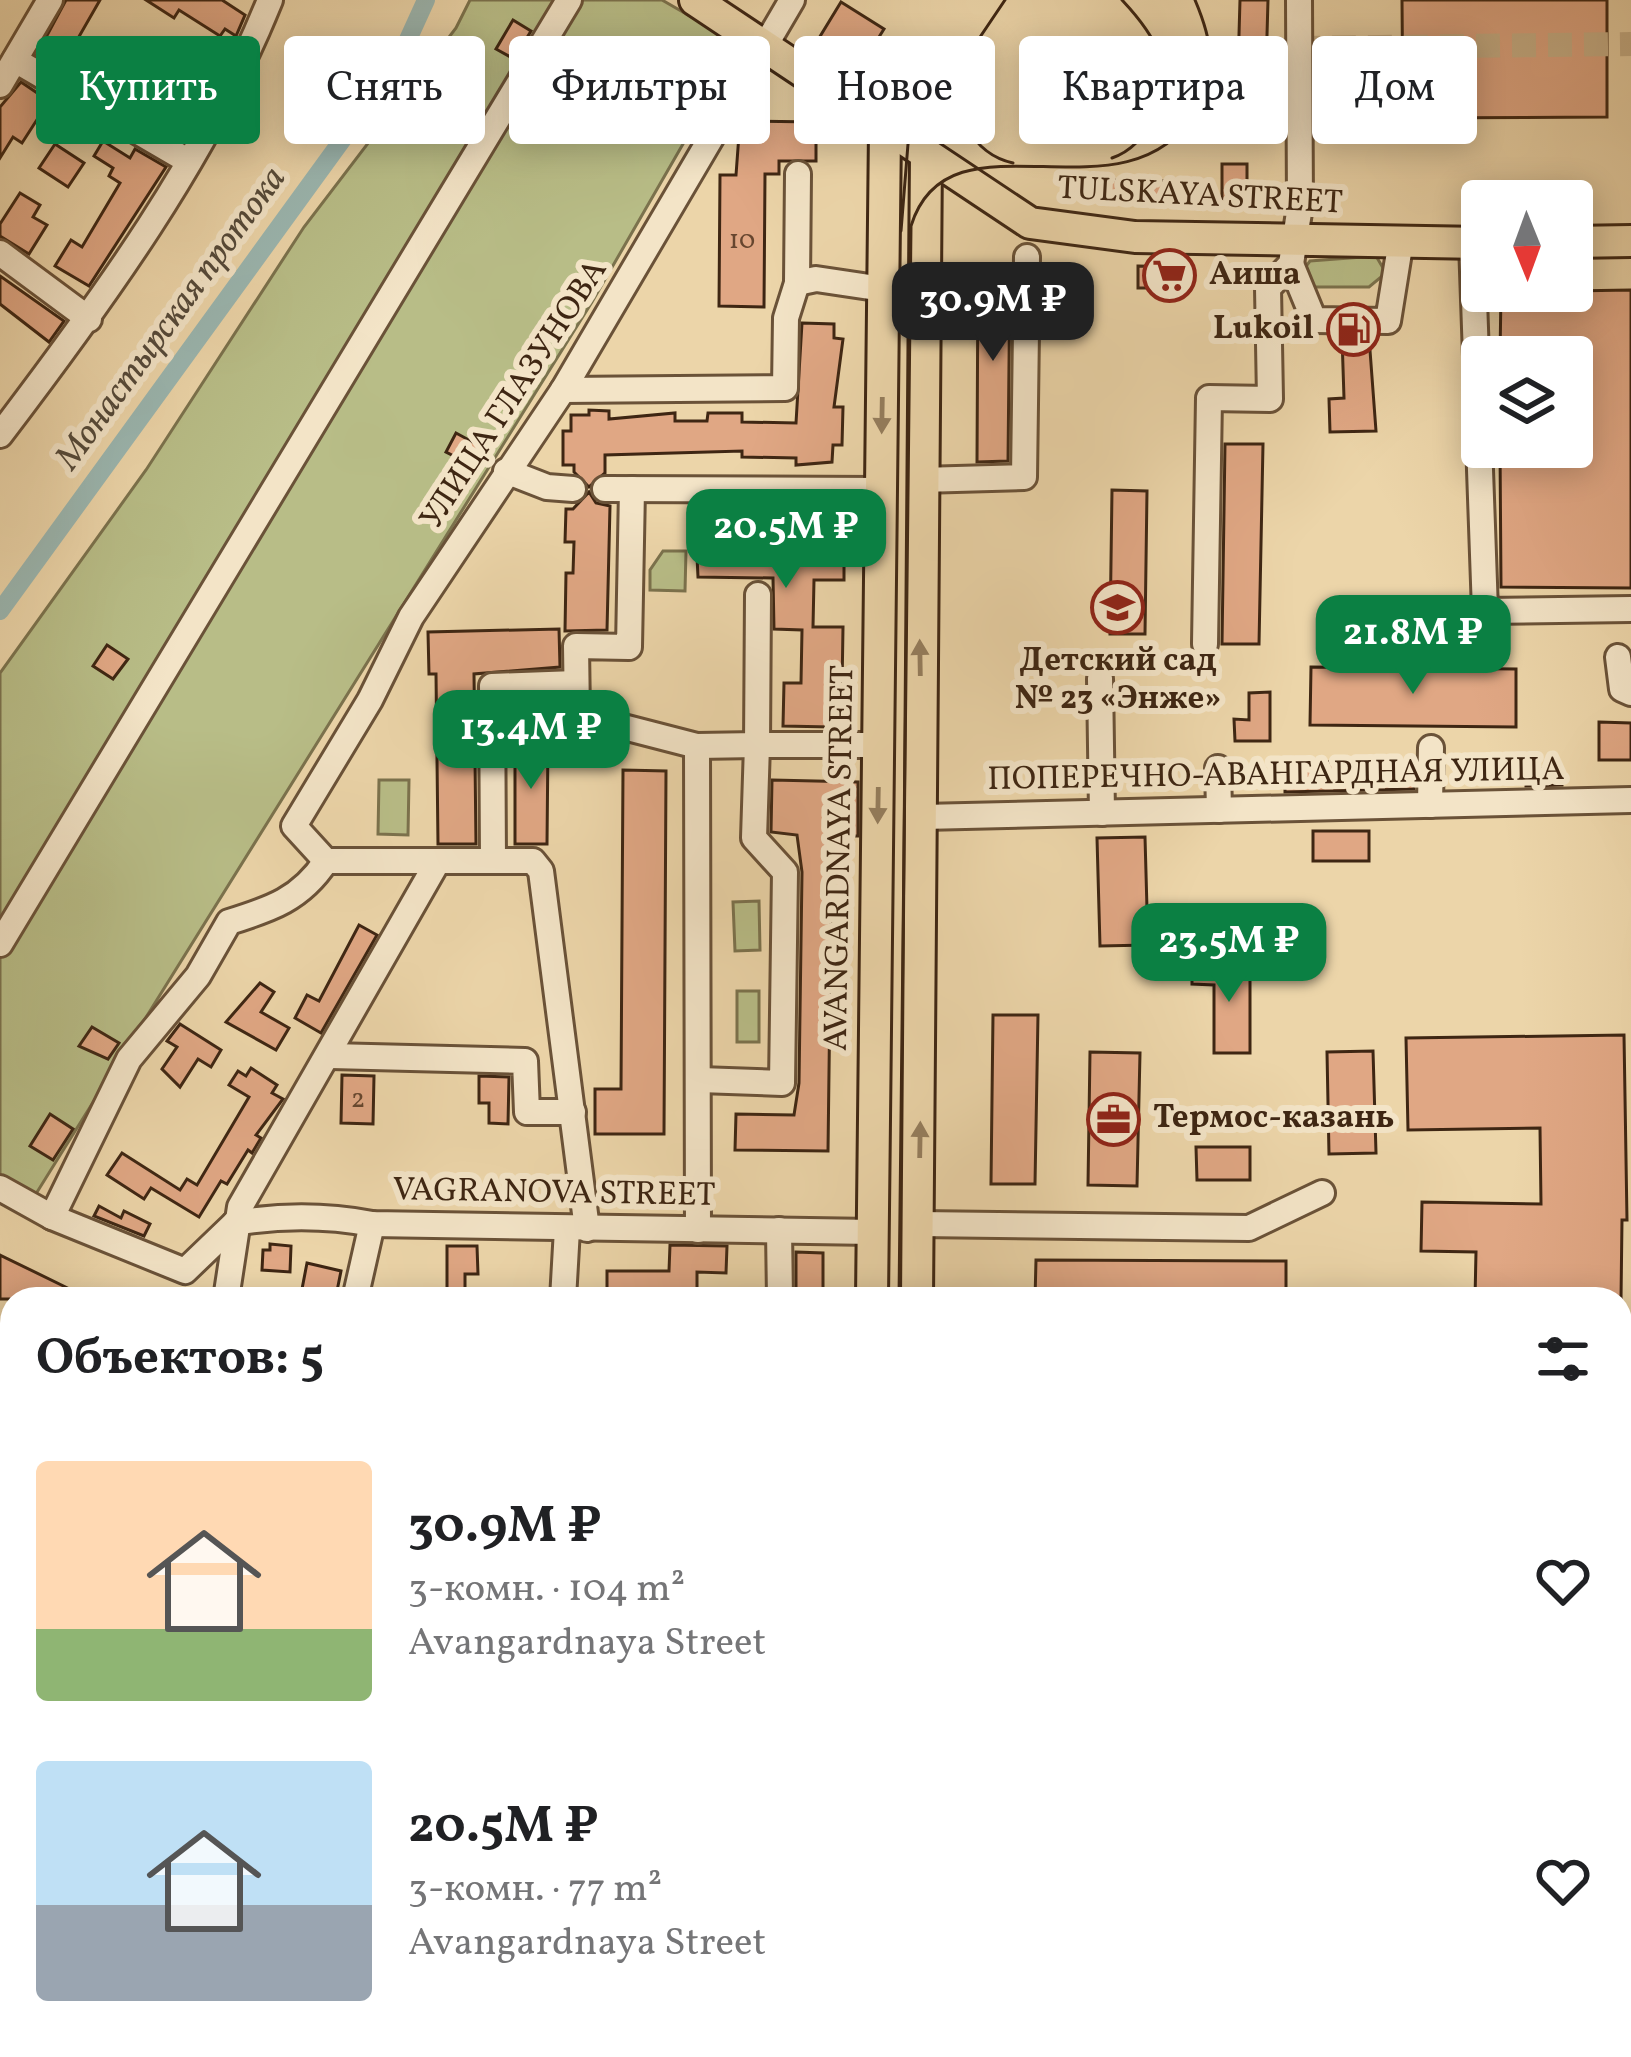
<!DOCTYPE html>
<html lang="ru">
<meta charset="utf-8">
<style>
body{margin:0;font-family:Vollkorn,serif;background:#f2f2f2;color:#202124;height:100vh;display:flex;flex-direction:column;font-size:45px;white-space:nowrap}
*{box-sizing:border-box;margin:0}
p{font-size:39px;color:#757577}
.icon{flex:none;width:66px;height:66px;fill:none;stroke:currentColor;stroke-width:2;stroke-linecap:round;stroke-linejoin:round}
.map{position:relative;flex:1;overflow:hidden}
.details{position:absolute;left:0px;top:1287px;width:1632px;height:771px;display:flex;flex-direction:column;background:#fff;border-radius:36px 36px 0 0;box-shadow:0 6px 30px #0003}
.details>*{flex:none}
.guide{position:absolute;left:36px;top:36px;width:1560px;height:108px;display:flex;gap:24px}
.needle{width:78px;rotate:179deg}
.controls{position:absolute;left:1461px;top:180px;display:grid;gap:24px}
.controls a{display:grid;place-items:center;width:132px;height:132px;border-radius:12px;background:#fff;box-shadow:0 6px 30px #0003;font-size:60px}
.price{position:absolute;translate:-50% -102px;padding:0 27px;border-radius:24px;background:#0b8043;color:#fff;font-size:39px;line-height:78px;filter:drop-shadow(0 3px 6px #0008)}
.price::after{content:'';position:absolute;left:50%;top:72px;width:36px;height:27px;margin-left:-18px;background:inherit;clip-path:polygon(0 0,100% 0,50% 100%)}
.price.on{background:#222;color:#fff}
ul{padding:0;list-style:none}
li{display:flex;align-items:center;gap:36px;height:300px;padding:0 36px}
li span{display:grid;place-items:center;flex:none;width:336px;height:240px;border-radius:12px;color:#555}
li>.icon{margin-inline-start:auto}
span .icon{width:144px;height:144px;fill:#fffc;stroke-width:1}
li b{font-size:51px}
h2{display:flex;justify-content:space-between;align-items:center;height:144px;padding:0 36px;font-size:51px}
.tag{padding:0 42px;border-radius:12px;background:#fff;box-shadow:0 6px 30px #0003;font-size:42px;line-height:108px}
.tag.on{background:#0b8043;color:#fff}
.map>svg:first-child{display:block}
.green{fill:#b8bd87;stroke:#7b724d;stroke-width:3}
.lines{fill:none;stroke-linecap:round;stroke-linejoin:round}
.canal{stroke:#9bb7b1;stroke-width:18}
.building{fill:#e0a784;stroke:#3e2613;stroke-width:3}
.minor-tunnel{stroke:#c9b28b;stroke-width:24;stroke-dasharray:24 12;stroke-linecap:butt}
.minor-casing{stroke:#6a5238;stroke-width:30}
.major-casing{stroke:#3e2613;stroke-width:36}
.minor{stroke:#f3e4c7;stroke-width:24}
.major{stroke:#ecd5a9;stroke-width:30}
.tram{stroke:#3e2613;stroke-width:3}
.oneway{fill:#957e5e}
.labels{text-anchor:middle;dominant-baseline:central;stroke-width:12;stroke-linejoin:round;paint-order:stroke}
.number-label{font-size:27px;fill:#66462f}
.street-label{font-size:33px;fill:#3e2613;stroke:#f3e4c7}
.poi-label{font-size:33px;font-weight:bold;fill:#3e2613;stroke:#f3e4c7;text-anchor:start}
.water-label{font-size:36px;font-style:italic;fill:#554a3a;stroke:#f3e4c7}
</style>
<div class="map">
<svg width="1631" height="2057" viewBox="0 0 1631 2057">
<rect width="100%" height="100%" fill="#ecd5a9"/>
<filter id="stains"><feTurbulence type="fractalNoise" baseFrequency=".00167" numOctaves="4"/><feColorMatrix values="0 0 0 0 .2 0 0 0 0 .09 0 0 0 0 .02 0 0 0 .5 -.17"/></filter>
<radialGradient id="worn" r=".72"><stop offset=".6" stop-color="#630" stop-opacity="0"/><stop offset="1" stop-color="#630" stop-opacity=".3"/></radialGradient>
<!-- green -->
<g class="green">
<path d="M470,0H662L740,45L592,302L34,1197L0,1175V673L146,470L304,227L456,28Z"/>
<path d="M1376,256L1386,273L1369,287H1310L1304,269L1310,261Z"/>
<path d="M663,551H686L685,591L650,590V570Z"/>
<path d="M379,780H409L408,835L378,834Z"/>
<path d="M759,901L760,950L735,951L733,902Z"/>
<rect x="737" y="991" width="22" height="51"/>
</g>
<g class="lines">
<!-- canal -->
<path class="canal" d="M0,611L396,66L426,0"/>
</g>
<!-- building -->
<g class="building">
<path d="M66,0H100L61,68L37,54Z"/>
<path d="M146,0H222L245,15L236,36L225,29L220,36L179,10L174,18Z"/>
<path d="M1240,0H1268L1265,105L1237,104Z"/>
<path d="M1402,0H1607V117L1403,118Z"/>
<path d="M841,2L884,29L859,69L816,43Z"/>
<path d="M513,20L531,31L514,59L496,49Z"/>
<path d="M193,60L214,73L178,136L151,118L158,107L168,113Z"/>
<path d="M668,62L693,80L675,104L650,87Z"/>
<path d="M106,67L136,85L124,105L96,83Z"/>
<path d="M21,82L49,101L22,143L13,137L0,158V107Z"/>
<path d="M740,121L816,122V161H779V174H765L764,307L719,306L720,175H736Z"/>
<path d="M103,141L130,158L135,149L166,167L89,286L55,266L71,240L82,247L120,183L109,176L113,168L94,156Z"/>
<path d="M55,144L84,163L68,187L39,168Z"/>
<rect x="1222" y="164" width="25" height="38"/>
<path d="M1108,180L1183,181V201L1108,199Z"/>
<path d="M20,193L40,205L33,217L47,225L29,254L0,236V224Z"/>
<path d="M1138,266L1183,267V288H1138Z"/>
<path d="M978,268H1010L1008,461L977,462Z"/>
<path d="M0,276L64,321L49,342L0,304Z"/>
<path d="M1631,290V588L1501,587L1500,447H1572V357H1500L1501,292Z"/>
<path d="M802,323L834,324V338L843,339L834,407H843L842,445H833L832,462L796,465V458L742,457V451L605,455V473L589,487L574,472V465H563V431H571V415H589V410L609,411V419L675,413V421H707L708,413H742V422L796,423Z"/>
<path d="M1342,337H1369L1376,431L1330,432L1329,399L1344,398Z"/>
<path d="M456,433L480,446L470,464L446,452Z"/>
<path d="M1225,444H1263L1259,644H1222Z"/>
<path d="M1112,490L1147,491L1145,634H1110Z"/>
<path d="M589,492L596,503L610,506L607,630L565,631L566,573H573L574,542H565L566,509H573Z"/>
<path d="M844,514V580H814L813,627H843L842,689H832L831,727L783,726L784,683H801L802,630L774,629L773,578L698,577L695,515Z"/>
<path d="M559,629L560,667L474,674L476,844H438L436,674H429L428,632Z"/>
<path d="M107,645L128,659L113,679L93,666Z"/>
<path d="M1311,667L1516,669V727L1310,725Z"/>
<path d="M1270,692V741H1235L1234,719L1249,720V693Z"/>
<path d="M1599,722L1631,723V760H1599Z"/>
<path d="M515,741H548L547,844H515Z"/>
<path d="M1285,762H1414V789L1285,792Z"/>
<path d="M1526,769H1562V785L1526,786Z"/>
<path d="M623,770L666,771L664,1134H595V1089H621Z"/>
<path d="M772,780L858,782V836H832L828,1151L735,1150L736,1114L794,1115L799,1083L802,872L797,835L771,832Z"/>
<rect x="1313" y="831" width="56" height="30"/>
<path d="M1145,837L1148,945L1100,946L1097,838Z"/>
<path d="M359,925L377,935L321,1033L295,1018L307,995L319,1001Z"/>
<path d="M1192,965H1250V1053H1214V985L1192,984Z"/>
<path d="M260,983L274,992L261,1012L289,1028L276,1050L226,1022Z"/>
<path d="M993,1015H1038L1035,1184H991Z"/>
<path d="M180,1024L221,1050L211,1067L198,1059L180,1087L162,1069L177,1047L167,1041Z"/>
<path d="M92,1027L119,1043L108,1059L79,1046Z"/>
<path d="M1624,1035L1627,1220H1622L1621,1299H1475L1476,1252L1421,1251L1422,1202L1541,1204L1540,1128L1408,1130L1406,1038Z"/>
<path d="M1373,1051L1376,1153L1329,1154L1327,1052Z"/>
<path d="M1090,1052L1140,1053L1137,1186L1088,1185Z"/>
<path d="M251,1068L277,1085L272,1093L283,1099L256,1135L261,1138L252,1153L248,1150L227,1184L221,1181L199,1217L151,1188L144,1199L107,1175L122,1153L180,1190L187,1179L197,1185L249,1097L229,1085L238,1071L246,1076Z"/>
<path d="M342,1075L374,1076L373,1124L341,1123Z"/>
<path d="M479,1076L509,1077L508,1124L489,1123V1103H479Z"/>
<path d="M50,1114L73,1129L53,1160L30,1146Z"/>
<path d="M1196,1147H1250V1180H1197Z"/>
<path d="M99,1206L121,1218L124,1211L150,1224L144,1236L94,1216Z"/>
<path d="M270,1244L291,1246L290,1272L262,1270L263,1250H270Z"/>
<path d="M670,1245L727,1246L726,1273L697,1272V1299H607V1271H669Z"/>
<path d="M447,1246H477L478,1274H465V1299H447Z"/>
<path d="M796,1252L823,1253V1299H796Z"/>
<path d="M0,1255L90,1299H0Z"/>
<path d="M1036,1260L1286,1261V1299H1035Z"/>
<path d="M307,1263L341,1271L336,1296L302,1289Z"/>
</g>
<g class="lines">
<!-- minor-tunnel -->
<path class="minor-tunnel" d="M1296,48L1631,44"/>
<defs>
<g id="minor">
<path d="M15,60L188,161"/>
<path d="M0,85L50,0"/>
<path d="M1472,243L1485,611L1631,609"/>
<path d="M0,253L89,319"/>
<path d="M1291,264L1314,320L1388,321L1401,240"/>
<path d="M797,283L816,279L883,289"/>
<path d="M563,390L785,388L786,318L797,283L798,174"/>
<path d="M0,435C102,301 207,157 270,0"/>
<path d="M506,471L547,487L573,489"/>
<path d="M921,480L1024,477L1027,257"/>
<path d="M605,489L881,490"/>
<path d="M632,489L629,647L576,646L577,715L697,746L757,745L758,595"/>
<path d="M1205,644L1209,398L1270,399L1268,288L1291,264L1300,206L1299,0"/>
<path d="M1618,657L1622,689L1631,693"/>
<path d="M1100,679L1102,813"/>
<path d="M697,746L698,1230"/>
<path d="M1218,768L1219,810"/>
<path d="M1430,805L1431,748"/>
<path d="M923,817L1631,800"/>
<path d="M493,861L492,686L576,683"/>
<path d="M0,944L569,0"/>
<path d="M331,1056L525,1061L527,1112H573"/>
<path d="M700,1080L782,1083L785,872L754,838L757,745H878"/>
<path d="M0,1188L52,1217L185,1271L235,1223"/>
<path d="M52,1217L129,1059L198,976L229,922C271,909 301,899 326,861"/>
<path d="M235,1223C282,1215 325,1215 372,1224L873,1232"/>
<path d="M919,1224L1249,1228L1322,1193"/>
<path d="M587,1229L541,871L533,861H326L294,826L370,700L411,617L563,390L792,0"/>
<path d="M779,1230L780,1299"/>
<path d="M226,1299L240,1207L438,861"/>
<path d="M355,1299L372,1224"/>
<path d="M563,1299L567,1229"/>
<path d="M0,1400L12,1406"/>
<path d="M1110,2046V2057"/>
<path d="M0,2056L12,2026"/>
<path d="M233,2057L234,2046"/>
<path d="M626,2057L629,2046"/>
<path d="M764,2057L765,2046"/>
<path d="M1264,2057L1274,2052L1298,2057"/>
</g>
<g id="major">
<path d="M695,0L1030,223L1135,237L1482,243"/>
<path d="M1572,242L1631,241"/>
<path d="M872,1299L885,130"/>
<path d="M917,1299L926,154"/>
<path d="M864,2057V2046"/>
<path d="M901,2057V2046"/>
</g>
</defs>
<!-- minor casing -->
<use href="#minor" class="minor-casing"/>
<!-- major casing -->
<use href="#major" class="major-casing"/>
<!-- minor -->
<use href="#minor" class="minor"/>
<!-- major -->
<use href="#major" class="major"/>
<!-- tram -->
<g class="tram">
<path d="M962,71C950,110 972,154 1013,163"/>
<path d="M1112,158C1132,151 1143,137 1153,120C1181,74 1154,34 1122,0"/>
<path d="M901,231L908,144L1005,0"/>
<path d="M899,1299L911,226C949,103 1124,228 1195,113C1219,74 1212,40 1195,0"/>
<path d="M877,2057L878,2046"/>
</g>
</g>
<!-- one-way arrows -->
<defs><path id="oneway-solid" d="M-6-.8H1V-3.2L6.5 0L1 3.2V.8H-6Z" transform="scale(3)"/></defs>
<g class="oneway">
<use href="#oneway-solid" transform="translate(882 415) rotate(91)"/>
<use href="#oneway-solid" transform="translate(920 658) rotate(-91)"/>
<use href="#oneway-solid" transform="translate(878 805) rotate(91)"/>
<use href="#oneway-solid" transform="translate(920 1140) rotate(-89)"/>
</g>
<!-- icons -->
<defs>
<symbol id="supermarket-ring" viewBox="-11 -11 22 22"><circle r="9.5" fill="#f3e4c7" stroke="#8f2418" stroke-width="1.5"/><path d="M-6-5.5h2.5l.6 2H6L4.5 2H-2.5L-4.4-4H-6ZM-1.5 3.2a1.3 1.3 0 1 0 .1 0ZM3 3.2a1.3 1.3 0 1 0 .1 0Z" fill="#8f2418"/></symbol>
<symbol id="fuel-ring" viewBox="-11 -11 22 22"><circle r="9.5" fill="#f3e4c7" stroke="#8f2418" stroke-width="1.5"/><path d="M-5.5-6h7V0h2V4h1.3V-2.5L3-4.5l.8-.8L6-3V5H2.5V1h-1V6h-7ZM-4.2-4.7v3.2H.2V-4.7Z" fill="#8f2418"/></symbol>
<symbol id="school-ring" viewBox="-11 -11 22 22"><circle r="9.5" fill="#f3e4c7" stroke="#8f2418" stroke-width="1.5"/><path d="M0-5L7-2L0 1L-7-2ZM-4 1L0 2.5L4 1V4Q0 6-4 4Z" fill="#8f2418"/></symbol>
<symbol id="office-ring" viewBox="-11 -11 22 22"><circle r="9.5" fill="#f3e4c7" stroke="#8f2418" stroke-width="1.5"/><path d="M-6-3h4V-5.5h4V-3h4V5H-6ZM-1-4.5V-3h2v-1.5ZM-6 0V1H6V0Z" fill="#8f2418"/></symbol>
</defs>
<g fill-rule="evenodd">
<use href="#supermarket-ring" x="1140" y="246" width="59" height="59"/>
<use href="#fuel-ring" x="1324" y="300" width="59" height="59"/>
<use href="#school-ring" x="1088" y="578" width="59" height="59"/>
<use href="#office-ring" x="1084" y="1090" width="59" height="59"/>
</g>
<g class="labels">
<!-- number labels -->
<g class="number-label">
<text x="742" y="241">10</text>
<text x="358" y="1100">2</text>
</g>
<!-- street labels -->
<g class="street-label">
<text transform="translate(1200 197) rotate(3)">TULSKAYA STREET</text>
<text transform="translate(515 395) rotate(-57)">УЛИЦА ГЛАЗУНОВА</text>
<text transform="translate(1276 776) rotate(-1)">ПОПЕРЕЧНО-АВАНГАРДНАЯ УЛИЦА</text>
<text transform="translate(841 858) rotate(-89)">AVANGARDNAYA STREET</text>
<text transform="translate(554 1194) rotate(1)">VAGRANOVA STREET</text>
</g>
<!-- poi labels -->
<g class="poi-label">
<text x="1209" y="276">Аиша</text>
<text x="1314" y="330" text-anchor="end">Lukoil</text>
<text x="1118" y="662" text-anchor="middle">Детский сад<tspan x="1118" dy="38">№ 23 «Энже»</tspan></text>
<text x="1153" y="1119">Термос-казань</text>
</g>
<!-- water labels -->
<g class="water-label">
<text transform="translate(172 319) rotate(-54)">Монастырская протока</text>
</g>
</g>
<rect width="100%" height="100%" filter="url(#stains)"/>
<rect width="100%" height="100%" fill="url(#worn)"/>
</svg>
<div class="controls">
<a><svg class="needle" viewBox="-14 -14 28 28"><path d="M0-13l5 13h-10z" fill="#e53935"/><path d="M0 13l5-13h-10z" fill="#757577"/></svg></a>
<a><svg class="icon" aria-label="layers" viewBox="0 0 24 24"><path d="M12 4l9 5-9 5-9-5zM3 14l9 5 9-5"/></svg></a>
</div>
<b class="price on" style="left:993px;top:364px">30.9M ₽</b>
<b class="price" style="left:786px;top:591px">20.5M ₽</b>
<b class="price" style="left:1413px;top:697px">21.8M ₽</b>
<b class="price" style="left:531px;top:792px">13.4M ₽</b>
<b class="price" style="left:1229px;top:1005px">23.5M ₽</b>
<div class="guide">
<a class="tag on">Купить</a>
<a class="tag">Снять</a>
<a class="tag">Фильтры</a>
<a class="tag">Новое</a>
<a class="tag">Квартира</a>
<a class="tag">Дом</a>
</div>
<section class="details">
<h2>Объектов: 5<svg class="icon" aria-label="filters" viewBox="0 0 24 24"><path d="M4 7h16M4 17h16"/><circle cx="9" cy="7" r="2"/><circle cx="15" cy="17" r="2"/></svg></h2>
<ul>
<li><span style="background:linear-gradient(#ffd9b3 70%,#8fb573 0)"><svg class="icon" aria-label="home" viewBox="0 0 24 24"><path d="M3 11l9-7 9 7M6 9v11h12V9"/></svg></span><div><b>30.9M ₽</b><p>3-комн. · 104 m²</p><p>Avangardnaya Street</p></div><svg class="icon" aria-label="heart" viewBox="0 0 24 24"><path d="M12 20l-8-8c-3-5 5-10 8-4 3-6 11-1 8 4z"/></svg></li>
<li><span style="background:linear-gradient(#bfe0f5 60%,#9aa5b1 0)"><svg class="icon" aria-label="home" viewBox="0 0 24 24"><path d="M3 11l9-7 9 7M6 9v11h12V9"/></svg></span><div><b>20.5M ₽</b><p>3-комн. · 77 m²</p><p>Avangardnaya Street</p></div><svg class="icon" aria-label="heart" viewBox="0 0 24 24"><path d="M12 20l-8-8c-3-5 5-10 8-4 3-6 11-1 8 4z"/></svg></li>
</ul>
</section>
</div>
